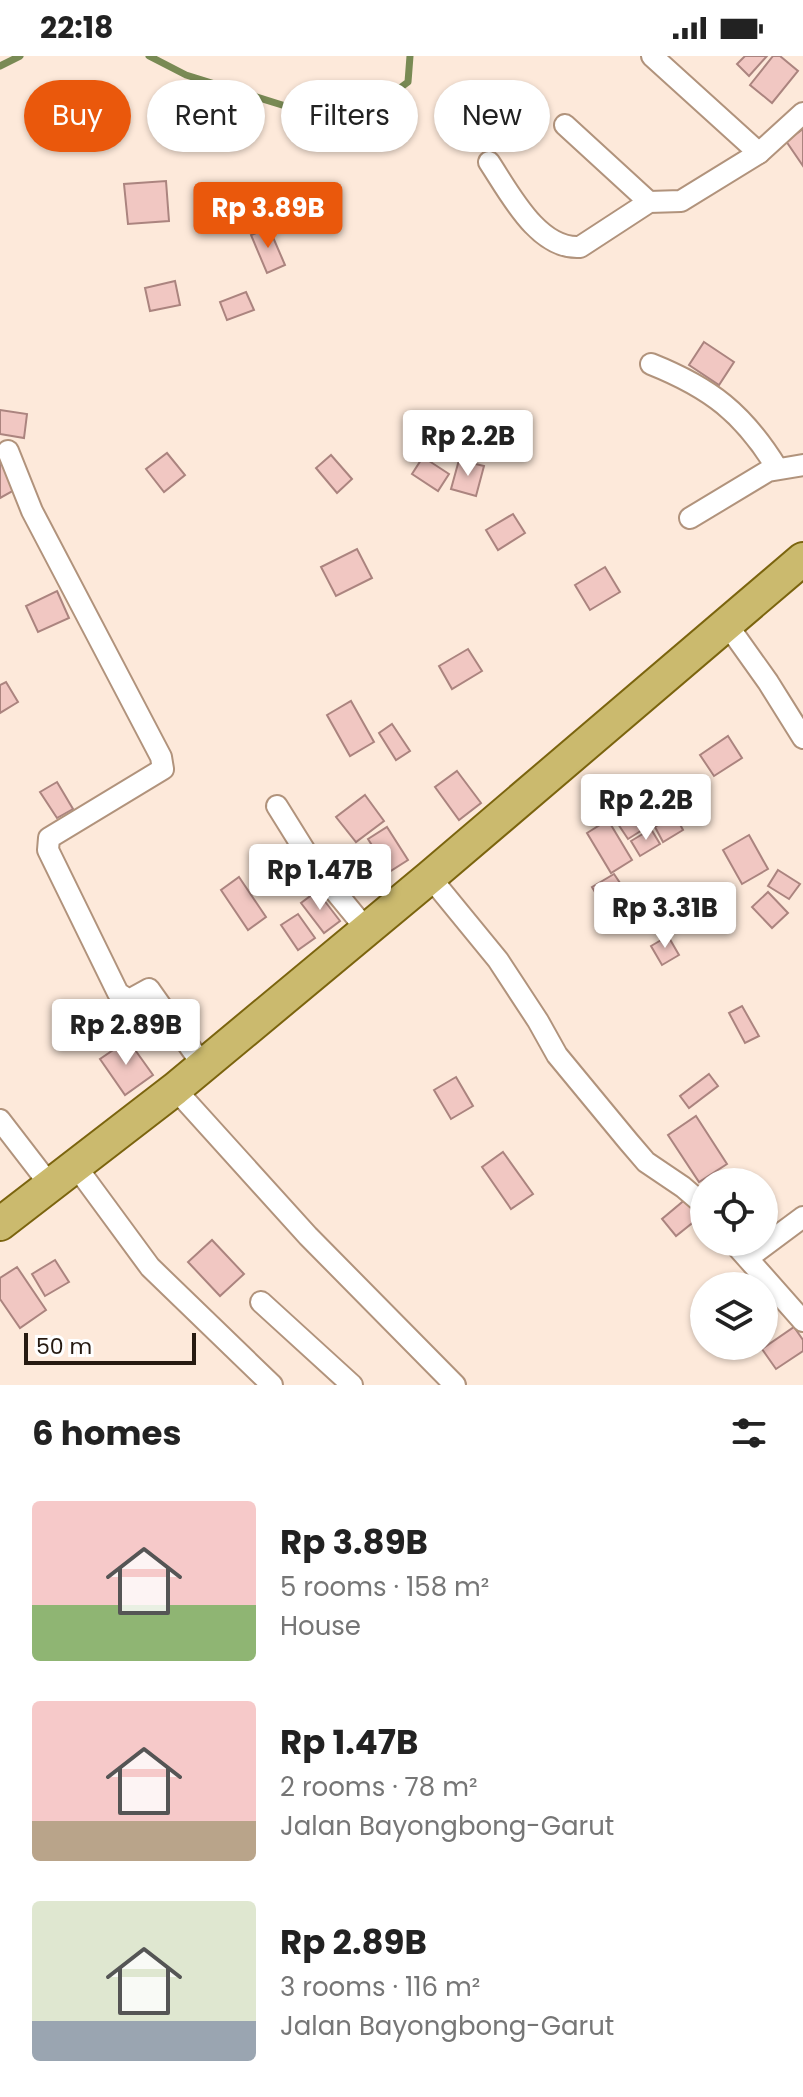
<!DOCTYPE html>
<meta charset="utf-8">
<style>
body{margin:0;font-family:Poppins,sans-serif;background:#f2f2f2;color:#222;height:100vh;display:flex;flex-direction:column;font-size:30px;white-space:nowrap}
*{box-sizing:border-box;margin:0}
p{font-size:26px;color:#767676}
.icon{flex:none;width:44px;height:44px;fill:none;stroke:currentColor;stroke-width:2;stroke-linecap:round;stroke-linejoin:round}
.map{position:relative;height:1329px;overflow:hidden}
.drawer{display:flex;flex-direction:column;background:#fff;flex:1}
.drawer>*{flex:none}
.guide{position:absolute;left:24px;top:24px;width:756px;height:72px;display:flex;gap:16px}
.controls{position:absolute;left:690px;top:1112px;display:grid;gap:16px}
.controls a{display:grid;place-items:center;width:88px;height:88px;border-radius:50%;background:#fff;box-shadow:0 2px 6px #0004;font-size:40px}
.scale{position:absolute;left:24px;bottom:20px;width:172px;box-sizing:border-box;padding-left:8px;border:4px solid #261a11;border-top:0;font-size:22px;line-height:28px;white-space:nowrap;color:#261a11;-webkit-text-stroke:6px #fff;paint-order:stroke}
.price{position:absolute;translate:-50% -68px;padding:0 18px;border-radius:8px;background:#fff;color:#222;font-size:26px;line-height:52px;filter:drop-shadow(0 2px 4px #0008)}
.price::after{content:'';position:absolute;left:50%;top:48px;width:24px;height:18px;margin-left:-12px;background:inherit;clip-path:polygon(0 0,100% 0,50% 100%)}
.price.on{background:#ea580c;color:#fff}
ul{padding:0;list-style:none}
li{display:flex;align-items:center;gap:24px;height:200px;padding:0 32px}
li span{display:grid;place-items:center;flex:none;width:224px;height:160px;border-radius:8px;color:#555}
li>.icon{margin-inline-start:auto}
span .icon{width:96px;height:96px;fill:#fffc;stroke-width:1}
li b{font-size:34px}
h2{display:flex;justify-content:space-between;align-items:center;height:96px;padding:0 32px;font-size:34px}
.pill{padding:0 28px;border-radius:36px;background:#fff;box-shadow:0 2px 6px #0004;font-size:28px;line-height:72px}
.pill.on{background:#ea580c;color:#fff}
.status{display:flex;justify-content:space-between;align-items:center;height:56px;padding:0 40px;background:#fff;direction:ltr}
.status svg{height:22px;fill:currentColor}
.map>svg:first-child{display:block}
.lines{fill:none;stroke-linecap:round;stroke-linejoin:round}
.stream{stroke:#798a54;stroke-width:7}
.building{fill:#f1c7c2;stroke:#ab847f;stroke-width:2}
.street-casing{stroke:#b1937c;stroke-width:24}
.primary-casing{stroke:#7b640e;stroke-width:36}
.street{stroke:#fff;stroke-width:20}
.primary{stroke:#cbba6e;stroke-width:32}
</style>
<div class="status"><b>22:18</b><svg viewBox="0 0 49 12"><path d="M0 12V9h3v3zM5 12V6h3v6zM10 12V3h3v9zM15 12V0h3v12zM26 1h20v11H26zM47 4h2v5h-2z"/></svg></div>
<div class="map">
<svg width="803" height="1329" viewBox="0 0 803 1329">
<rect width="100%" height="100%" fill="#fde9da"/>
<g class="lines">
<!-- stream -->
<g class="stream">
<path d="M149,0L186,19L295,53L365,58L408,26L410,0"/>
<path d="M0,10L20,0"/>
</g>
</g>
<!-- building -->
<g class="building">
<path d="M745,0H767L749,20L737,8Z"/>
<path d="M773,0H780L798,15L772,47L750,29Z"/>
<path d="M803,73V110L786,85Z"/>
<path d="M166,125L169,165L128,168L124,128Z"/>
<path d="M258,128L283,146L266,169L241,151Z"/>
<path d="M269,172L285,209L267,217L251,179Z"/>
<path d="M175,225L180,249L150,255L145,232Z"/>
<path d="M246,236L254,254L227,264L220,246Z"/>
<path d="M704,286L734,306L719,329L689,309Z"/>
<path d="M0,354L27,358L24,382L0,378Z"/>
<path d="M167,397L185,419L164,436L146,413Z"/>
<path d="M331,399L352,423L337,437L316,412Z"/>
<path d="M423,401L449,418L438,435L412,418Z"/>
<path d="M0,404L16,433L0,442Z"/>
<path d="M459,404L484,410L476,440L451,433Z"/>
<path d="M513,458L525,477L498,494L486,474Z"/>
<path d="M357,493L372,522L336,540L321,511Z"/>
<path d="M605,511L620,536L590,554L575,529Z"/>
<path d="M57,535L69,562L38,576L26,550Z"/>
<path d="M468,593L482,615L452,633L439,610Z"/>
<path d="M6,626L18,646L0,657V629Z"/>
<path d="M351,645L374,686L350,700L327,659Z"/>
<path d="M392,668L410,695L396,704L379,677Z"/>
<path d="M728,680L742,702L714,720L700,699Z"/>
<path d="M457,715L481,747L459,764L435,731Z"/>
<path d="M57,726L73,753L57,762L40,736Z"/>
<path d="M365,739L384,765L356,786L336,761Z"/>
<path d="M644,743L658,764L628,783L614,762Z"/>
<path d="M675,759L683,774L663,786L655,771Z"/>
<path d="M608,764L632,804L611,817L587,777Z"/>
<path d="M387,771L408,804L389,816L368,783Z"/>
<path d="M651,773L660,788L640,800L631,785Z"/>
<path d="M749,779L768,813L742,828L723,794Z"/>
<path d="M778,814L800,828L789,843L768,830Z"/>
<path d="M614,818L620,827L598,841L592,831Z"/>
<path d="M239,821L266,861L248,874L221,834Z"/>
<path d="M317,835L340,865L324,877L301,847Z"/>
<path d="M768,836L788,857L772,872L752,851Z"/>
<path d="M298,858L315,882L298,894L281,869Z"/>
<path d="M668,880L679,899L662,909L651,890Z"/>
<path d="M742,950L759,980L745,987L729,957Z"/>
<path d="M128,984L153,1019L125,1039L100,1003Z"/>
<path d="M709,1018L718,1030L689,1052L680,1040Z"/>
<path d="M456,1021L473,1050L451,1063L434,1034Z"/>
<path d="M696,1060L727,1108L699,1126L668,1079Z"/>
<path d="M503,1096L533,1138L511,1153L482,1111Z"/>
<path d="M687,1142L701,1160L676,1180L662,1163Z"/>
<path d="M212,1184L244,1218L220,1240L188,1206Z"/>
<path d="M55,1204L69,1226L45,1240L32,1218Z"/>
<path d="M17,1211L46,1254L20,1272L0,1243V1222Z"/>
<path d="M794,1271L803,1284V1295L776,1313L762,1293Z"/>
</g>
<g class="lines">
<defs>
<g id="street">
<path d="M652,0L759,97"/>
<path d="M565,69L649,146"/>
<path d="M489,106C509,136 538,194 580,191L649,146L681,145L759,97L803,57"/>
<path d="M651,308C711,332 743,357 777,412"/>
<path d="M8,395L32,455L161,701L163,713L49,782L48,794L118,937L129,944L149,933L202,1008"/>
<path d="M690,462L768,415L803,409"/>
<path d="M726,567L768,626L803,682"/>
<path d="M277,750L315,811L366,873"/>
<path d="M430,821L498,904L538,965L557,999L628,1085L646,1106L683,1131L704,1149"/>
<path d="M175,1033L308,1180L455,1329"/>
<path d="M0,1064L50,1129"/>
<path d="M75,1109L150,1211L272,1329"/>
<path d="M733,1186L803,1265"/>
<path d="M748,1202L803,1161"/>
<path d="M261,1246L352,1329"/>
</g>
<path id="primary" d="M0,1168L175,1033L430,821L803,503"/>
</defs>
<!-- street casing -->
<use href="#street" class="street-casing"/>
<!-- primary casing -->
<use href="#primary" class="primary-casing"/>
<!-- street -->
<use href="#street" class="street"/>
<!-- primary -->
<use href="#primary" class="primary"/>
</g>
</svg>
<div class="controls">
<a><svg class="icon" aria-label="locate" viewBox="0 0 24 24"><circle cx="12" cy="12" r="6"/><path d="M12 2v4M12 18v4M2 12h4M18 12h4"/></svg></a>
<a><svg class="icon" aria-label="layers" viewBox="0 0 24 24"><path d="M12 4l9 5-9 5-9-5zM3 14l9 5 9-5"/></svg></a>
</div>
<div class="scale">50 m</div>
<b class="price on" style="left:268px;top:194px">Rp 3.89B</b>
<b class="price" style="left:468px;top:422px">Rp 2.2B</b>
<b class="price" style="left:646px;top:786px">Rp 2.2B</b>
<b class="price" style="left:320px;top:856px">Rp 1.47B</b>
<b class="price" style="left:665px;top:894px">Rp 3.31B</b>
<b class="price" style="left:126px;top:1011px">Rp 2.89B</b>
<div class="guide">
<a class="pill on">Buy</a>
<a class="pill">Rent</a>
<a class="pill">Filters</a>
<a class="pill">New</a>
</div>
</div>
<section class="drawer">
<h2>6 homes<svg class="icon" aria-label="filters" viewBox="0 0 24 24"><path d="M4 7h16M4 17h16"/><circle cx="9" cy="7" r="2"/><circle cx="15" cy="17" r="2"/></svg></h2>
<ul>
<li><span style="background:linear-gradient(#f6c9c9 65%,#8fb573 0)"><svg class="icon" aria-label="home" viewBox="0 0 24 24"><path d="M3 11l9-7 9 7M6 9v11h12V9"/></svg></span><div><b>Rp 3.89B</b><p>5 rooms · 158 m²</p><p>House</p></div></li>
<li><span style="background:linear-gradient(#f6c9c9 75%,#b9a48a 0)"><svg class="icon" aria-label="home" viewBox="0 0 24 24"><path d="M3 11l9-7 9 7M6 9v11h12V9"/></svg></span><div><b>Rp 1.47B</b><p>2 rooms · 78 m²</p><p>Jalan Bayongbong-Garut</p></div></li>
<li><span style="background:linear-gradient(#dfe7d0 75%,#9aa5b1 0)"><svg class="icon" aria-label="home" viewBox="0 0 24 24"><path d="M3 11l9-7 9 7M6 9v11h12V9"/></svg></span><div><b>Rp 2.89B</b><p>3 rooms · 116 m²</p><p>Jalan Bayongbong-Garut</p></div></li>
</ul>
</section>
